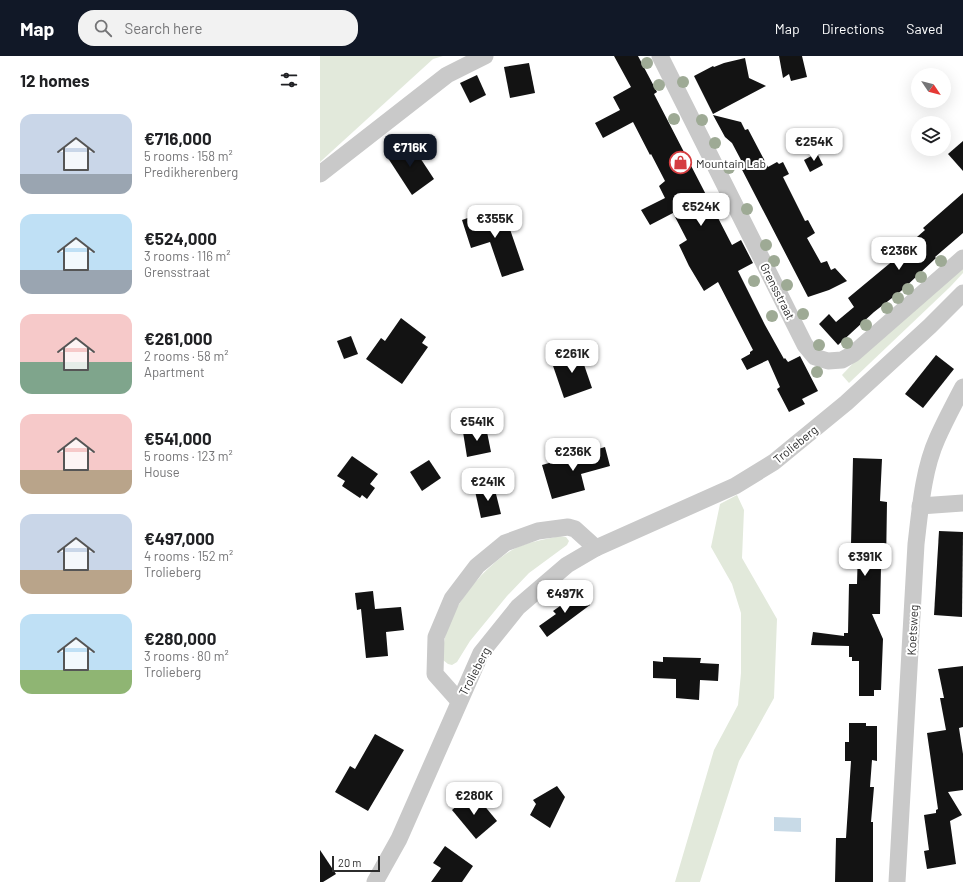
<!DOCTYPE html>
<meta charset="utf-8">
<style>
body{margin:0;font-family:Barlow,sans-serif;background:#f2f2f2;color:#202124;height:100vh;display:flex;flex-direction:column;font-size:15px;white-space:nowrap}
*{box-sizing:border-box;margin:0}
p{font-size:13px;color:#757577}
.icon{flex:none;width:22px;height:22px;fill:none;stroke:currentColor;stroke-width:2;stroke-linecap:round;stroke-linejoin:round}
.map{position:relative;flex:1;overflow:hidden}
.sheet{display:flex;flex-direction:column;background:#fff;width:320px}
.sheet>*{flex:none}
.needle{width:26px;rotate:125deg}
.tools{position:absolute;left:591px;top:12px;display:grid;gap:8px}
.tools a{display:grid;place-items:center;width:40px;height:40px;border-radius:50%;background:#fff;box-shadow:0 4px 16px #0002;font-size:20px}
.scale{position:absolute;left:12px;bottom:10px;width:48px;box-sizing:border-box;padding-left:4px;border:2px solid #2c2c2c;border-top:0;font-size:11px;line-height:14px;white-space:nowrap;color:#2c2c2c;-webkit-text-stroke:3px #fff;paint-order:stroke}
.price{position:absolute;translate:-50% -34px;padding:0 9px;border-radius:8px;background:#fff;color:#222;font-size:13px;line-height:26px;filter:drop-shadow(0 1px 2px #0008)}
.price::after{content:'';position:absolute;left:50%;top:24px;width:12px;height:9px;margin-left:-6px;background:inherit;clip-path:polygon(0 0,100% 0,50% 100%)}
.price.on{background:#111827;color:#fff}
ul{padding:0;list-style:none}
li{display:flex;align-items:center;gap:12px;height:100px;padding:0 20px}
li span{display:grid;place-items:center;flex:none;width:112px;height:80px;border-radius:12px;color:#555}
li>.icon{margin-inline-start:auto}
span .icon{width:48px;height:48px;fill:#fffc;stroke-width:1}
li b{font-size:17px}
h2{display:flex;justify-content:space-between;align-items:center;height:48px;padding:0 20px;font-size:17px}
header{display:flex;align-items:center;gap:24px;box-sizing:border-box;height:56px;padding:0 20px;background:#111827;color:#fff}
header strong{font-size:19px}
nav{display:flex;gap:22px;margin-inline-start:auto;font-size:14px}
.search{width:280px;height:36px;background:#f2f2f2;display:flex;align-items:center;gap:10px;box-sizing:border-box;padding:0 14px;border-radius:16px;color:#757577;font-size:15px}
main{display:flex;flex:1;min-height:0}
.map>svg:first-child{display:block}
.green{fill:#e2e9db}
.water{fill:#c8dae7}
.building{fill:#131313}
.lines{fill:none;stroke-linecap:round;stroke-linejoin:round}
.minor{stroke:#c9c9c9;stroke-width:17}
.tree{fill:#9eaa95}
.labels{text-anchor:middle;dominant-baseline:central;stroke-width:4;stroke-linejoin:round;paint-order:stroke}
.poi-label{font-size:12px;fill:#2c2c2c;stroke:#fff;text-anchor:start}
.street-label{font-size:12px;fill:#2c2c2c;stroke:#fff}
</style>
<header>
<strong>Map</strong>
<div class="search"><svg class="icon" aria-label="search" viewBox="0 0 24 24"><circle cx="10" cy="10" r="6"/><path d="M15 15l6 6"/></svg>Search here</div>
<nav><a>Map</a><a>Directions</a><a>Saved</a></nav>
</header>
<main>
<section class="sheet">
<h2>12 homes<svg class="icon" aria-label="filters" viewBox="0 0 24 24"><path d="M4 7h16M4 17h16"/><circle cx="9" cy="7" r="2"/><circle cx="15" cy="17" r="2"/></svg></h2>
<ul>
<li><span style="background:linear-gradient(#c9d6e8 75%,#9aa5b1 0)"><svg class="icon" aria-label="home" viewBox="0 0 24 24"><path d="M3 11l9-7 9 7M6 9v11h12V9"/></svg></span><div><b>€716,000</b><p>5 rooms · 158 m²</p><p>Predikherenberg</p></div></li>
<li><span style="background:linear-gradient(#bfe0f5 70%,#9aa5b1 0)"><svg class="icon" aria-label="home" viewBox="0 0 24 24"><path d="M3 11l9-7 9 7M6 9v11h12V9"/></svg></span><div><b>€524,000</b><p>3 rooms · 116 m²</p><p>Grensstraat</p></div></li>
<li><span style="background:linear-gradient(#f6c9c9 60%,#7fa58c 0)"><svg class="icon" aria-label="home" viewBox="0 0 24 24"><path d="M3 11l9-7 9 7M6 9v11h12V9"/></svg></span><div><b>€261,000</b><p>2 rooms · 58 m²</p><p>Apartment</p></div></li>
<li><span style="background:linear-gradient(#f6c9c9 70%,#b9a48a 0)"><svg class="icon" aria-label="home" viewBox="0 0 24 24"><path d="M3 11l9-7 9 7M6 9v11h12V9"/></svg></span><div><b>€541,000</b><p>5 rooms · 123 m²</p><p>House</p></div></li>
<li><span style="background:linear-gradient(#c9d6e8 70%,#b9a48a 0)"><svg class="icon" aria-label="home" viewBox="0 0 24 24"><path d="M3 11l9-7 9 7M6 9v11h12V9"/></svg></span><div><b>€497,000</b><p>4 rooms · 152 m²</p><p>Trolieberg</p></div></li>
<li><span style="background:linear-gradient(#bfe0f5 70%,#8fb573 0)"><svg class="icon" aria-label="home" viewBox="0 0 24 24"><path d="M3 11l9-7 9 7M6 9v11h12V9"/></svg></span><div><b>€280,000</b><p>3 rooms · 80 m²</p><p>Trolieberg</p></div></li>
</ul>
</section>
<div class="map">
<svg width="643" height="826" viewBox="0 0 643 826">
<rect width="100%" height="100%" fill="#fff"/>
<!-- green -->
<g class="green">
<path d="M0,0H123L113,3L0,106Z"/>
<path d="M643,210V217L630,231L529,327L522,319L540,300Z"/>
<path d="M417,439L424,454L422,502L457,563L454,642L419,705L380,826H355L394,694L418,649L421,617V557L412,528L391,491L400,448Z"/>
<path d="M239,480L246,481L249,485L247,489L209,517L187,540L150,585L137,606L132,609L128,608L123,604C123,592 124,582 128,571C138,542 167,509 192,494C206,486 224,484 239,480Z"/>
</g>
<!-- water -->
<path class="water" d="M454,761L481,762V776L454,775Z"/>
<!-- building -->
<g class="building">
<path d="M294,0H318L337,36L334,38L412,189L421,184L433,207L418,215L445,269L464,303L465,302L468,306L480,300L498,335L482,343L485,348L469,356L457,333L460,331L448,304L427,314L421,303L430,298V296L433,294L398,226L384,235L369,210L359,189L367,184L353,157L330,169L321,154L345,142L339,130L345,125L331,98L330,99L313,66L283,82L275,67L300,54L293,41L311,31Z"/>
<path d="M459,0H482L487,21L471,25L469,18L463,22Z"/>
<path d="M425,2L429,22L446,30L393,58L374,20L393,10L394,11L404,7Z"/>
<path d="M209,7L215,37L190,42L184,11Z"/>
<path d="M157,19L166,39L150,47L140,27Z"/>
<path d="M393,59L421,66L425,74L428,73L448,111L457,106L459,108L463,106L469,118L463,121L485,165L488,164L495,177L487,182L501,207L507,205L511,214L515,212L527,225L509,234L488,241L418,106L421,104L412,87L405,81Z"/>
<path d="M89,85L114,123L92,139L66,99Z"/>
<path d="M643,85V115L628,98Z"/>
<path d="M497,97L503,109L490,116L484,104Z"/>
<path d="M643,137V177L615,201L616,202L581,235L554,256L518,289L499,268L509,258L516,266L534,251L528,242L575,203L574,201L605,174L603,172Z"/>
<path d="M182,150L204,214L182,221L170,186L151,192L142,164Z"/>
<path d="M81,262L106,281L102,287L108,291L82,328L46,303L61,282L65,285Z"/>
<path d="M31,280L38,298L24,303L17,285Z"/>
<path d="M259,294L272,332L244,342L231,304Z"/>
<path d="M616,299L634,313L603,352L585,338Z"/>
<path d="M166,371L171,396L147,401L143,376Z"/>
<path d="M285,391L290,410L261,418L265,434L232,443L222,409Z"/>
<path d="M32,400L58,418L50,428L55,432L47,443L42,439L40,442L22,430L25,425L17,420Z"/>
<path d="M533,402L562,403L560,445L567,446L566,510L561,511L560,558H552L563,583L561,634H554V640H539V605H532V601H529V590L491,589L493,576L524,580V577H528L529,528H537L538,490L531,489Z"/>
<path d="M109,404L121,422L102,435L90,416Z"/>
<path d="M174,430L181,458L161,462L155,435Z"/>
<path d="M619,475L643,476L642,561L614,559Z"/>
<path d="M53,535L55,553L81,551L84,574L66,576L68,600L46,602L41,553L37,554L35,537Z"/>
<path d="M263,538L270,549L227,581L219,570L236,558L233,555L254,540L256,543Z"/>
<path d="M343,601L381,602L380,607L399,608L398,625L380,624L379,644L356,642V623L333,622V605L343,606Z"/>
<path d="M643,610V671L639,672L643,698V734L628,736L642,759L630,765L636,808L607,813L604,795L609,794L604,759L616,757V754L618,753L607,677L626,674L620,642H624L618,613Z"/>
<path d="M529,667H546V670H557V705L552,704L550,731H554L551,766H553V826H515L516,782H526L531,705H525V686H529Z"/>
<path d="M55,678L84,694L48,755L15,736L30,710L35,713Z"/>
<path d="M237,730L245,741L230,772L210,759L216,748L213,744Z"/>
<path d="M153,736L177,765L156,783L132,754Z"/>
<path d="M125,790L153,810L142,826H111L121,812L113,807Z"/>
<path d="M0,794L16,818L3,826H0Z"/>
</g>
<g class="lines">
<!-- minor -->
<g class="minor">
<path d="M340,0L485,289L495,301L508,305L522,304L533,298L643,202"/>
<path d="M0,118L127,19L165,0"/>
<path d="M600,450L643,447"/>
<path d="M139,645L115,618L116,581L132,543L157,510L185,487L218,475L248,471L255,473L276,492"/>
<path d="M55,826L79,783L161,597L198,551L247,509L276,492L415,430L454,406L526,347L610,270L643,237"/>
<path d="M577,826L596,488C600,455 603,414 617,383C625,365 634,348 643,331"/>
</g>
</g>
<!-- trees -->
<g class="tree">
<circle cx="327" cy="7" r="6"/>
<circle cx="363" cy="26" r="6"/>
<circle cx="339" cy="29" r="6"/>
<circle cx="354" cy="63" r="6"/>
<circle cx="382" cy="64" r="6"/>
<circle cx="395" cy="87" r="6"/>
<circle cx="409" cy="112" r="6"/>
<circle cx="427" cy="153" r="6"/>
<circle cx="446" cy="189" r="6"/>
<circle cx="454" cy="205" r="6"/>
<circle cx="621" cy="205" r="6"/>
<circle cx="601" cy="221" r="6"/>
<circle cx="434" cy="225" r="6"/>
<circle cx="467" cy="229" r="6"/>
<circle cx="588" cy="233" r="6"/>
<circle cx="578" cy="242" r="6"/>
<circle cx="567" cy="252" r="6"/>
<circle cx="483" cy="258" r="6"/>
<circle cx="452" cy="260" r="6"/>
<circle cx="546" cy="269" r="6"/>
<circle cx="527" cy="287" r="6"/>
<circle cx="499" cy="289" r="6"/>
<circle cx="497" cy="316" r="6"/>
</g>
<!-- icons -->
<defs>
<symbol id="shop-ring" viewBox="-11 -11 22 22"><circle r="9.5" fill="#fff" stroke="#d53d40" stroke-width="1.5"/><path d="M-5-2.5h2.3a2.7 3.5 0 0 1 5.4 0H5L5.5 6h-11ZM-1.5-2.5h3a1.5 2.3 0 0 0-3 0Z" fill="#d53d40"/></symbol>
</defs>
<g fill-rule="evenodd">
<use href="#shop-ring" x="348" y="94" width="25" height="25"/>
</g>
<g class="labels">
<!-- poi labels -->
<g class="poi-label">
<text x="376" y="107">Mountain Lab</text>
</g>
<!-- street labels -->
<g class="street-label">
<text transform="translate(458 235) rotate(63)">Grensstraat</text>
<text transform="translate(475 388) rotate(-39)">Trolieberg</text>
<text transform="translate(592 574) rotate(-87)">Koetsweg</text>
<text transform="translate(154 615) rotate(-62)">Trolieberg</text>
</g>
</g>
</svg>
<div class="tools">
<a><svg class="needle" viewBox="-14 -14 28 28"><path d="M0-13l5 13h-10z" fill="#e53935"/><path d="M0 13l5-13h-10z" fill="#757577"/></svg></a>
<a><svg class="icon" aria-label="layers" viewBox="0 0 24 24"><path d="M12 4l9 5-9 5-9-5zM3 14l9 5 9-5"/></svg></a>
</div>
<div class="scale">20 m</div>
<b class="price" style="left:494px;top:106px">€254K</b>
<b class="price on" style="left:90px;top:112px">€716K</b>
<b class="price" style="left:381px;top:171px">€524K</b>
<b class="price" style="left:175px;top:183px">€355K</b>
<b class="price" style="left:579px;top:215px">€236K</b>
<b class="price" style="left:252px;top:318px">€261K</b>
<b class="price" style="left:157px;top:386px">€541K</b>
<b class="price" style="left:253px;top:416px">€236K</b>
<b class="price" style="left:168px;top:446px">€241K</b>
<b class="price" style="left:545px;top:521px">€391K</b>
<b class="price" style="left:245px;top:558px">€497K</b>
<b class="price" style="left:154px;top:760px">€280K</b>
</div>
</main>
